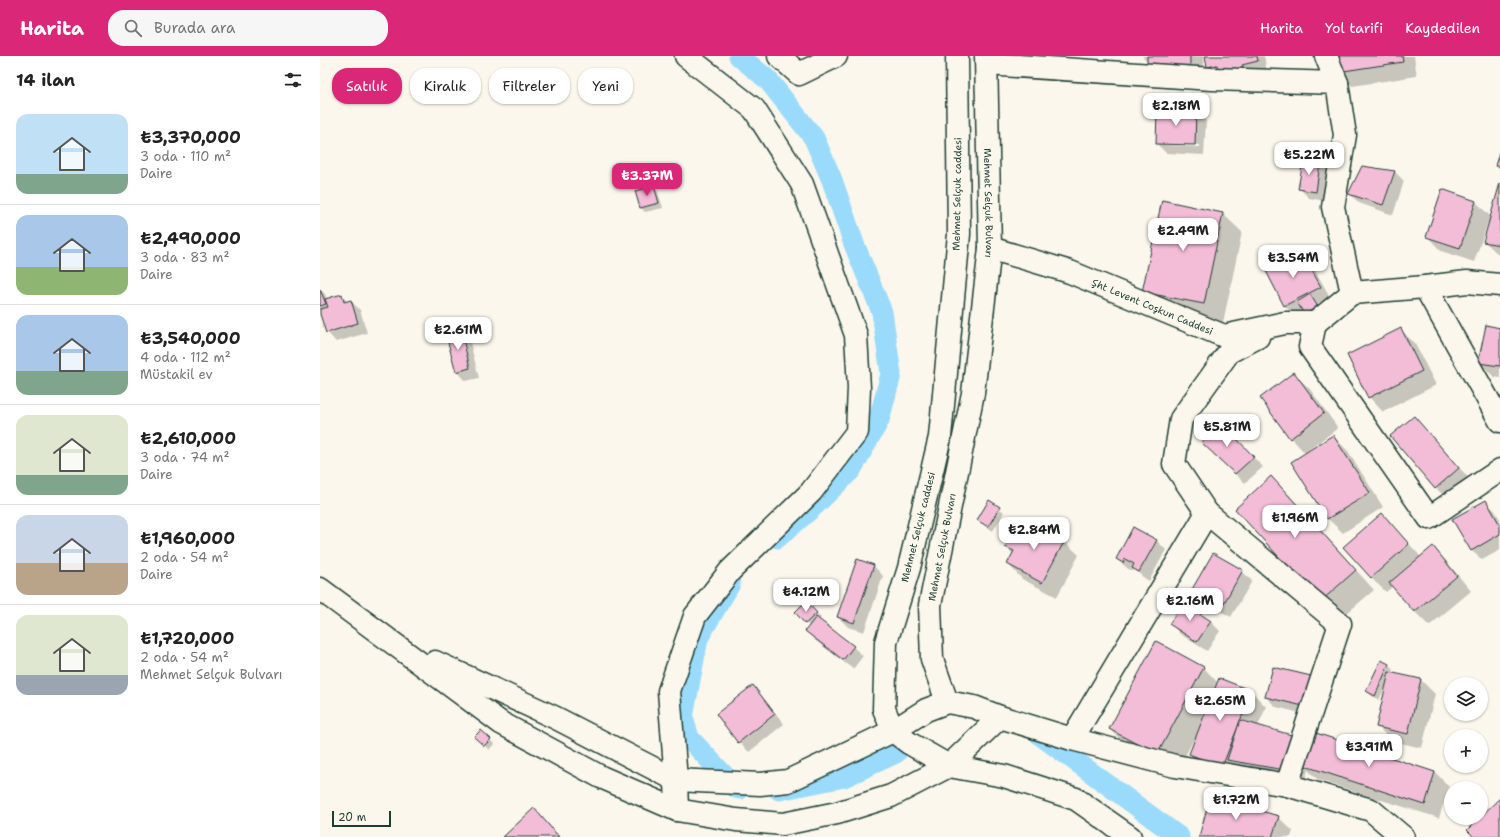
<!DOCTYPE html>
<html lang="tr">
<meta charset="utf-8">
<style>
body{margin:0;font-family:"Shantell Sans",sans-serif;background:#f6f6f6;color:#222;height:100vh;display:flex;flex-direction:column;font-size:15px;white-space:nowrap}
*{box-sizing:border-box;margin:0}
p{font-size:13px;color:#767676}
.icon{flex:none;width:22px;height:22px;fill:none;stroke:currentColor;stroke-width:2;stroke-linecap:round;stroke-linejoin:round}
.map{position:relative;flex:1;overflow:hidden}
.side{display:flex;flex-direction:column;background:#fff;width:320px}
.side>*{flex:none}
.hud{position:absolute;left:12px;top:12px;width:380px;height:36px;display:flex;gap:8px}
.fabs{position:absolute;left:1124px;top:621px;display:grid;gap:8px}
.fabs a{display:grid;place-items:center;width:44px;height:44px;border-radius:50%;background:#fff;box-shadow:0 1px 3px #0004;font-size:20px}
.scale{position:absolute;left:12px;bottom:10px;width:59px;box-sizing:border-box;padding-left:4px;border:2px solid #1f3d34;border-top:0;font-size:11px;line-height:14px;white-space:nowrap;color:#1f3d34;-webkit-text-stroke:3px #fbf7ec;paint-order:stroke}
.price{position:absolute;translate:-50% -34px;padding:0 9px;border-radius:8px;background:#fff;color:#222;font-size:13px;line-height:26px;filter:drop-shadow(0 1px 2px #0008)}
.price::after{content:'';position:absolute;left:50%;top:24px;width:12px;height:9px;margin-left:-6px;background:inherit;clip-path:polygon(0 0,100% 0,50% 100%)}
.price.current{background:#db2777;color:#fff}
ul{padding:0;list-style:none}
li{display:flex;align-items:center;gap:12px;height:100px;padding:0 16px}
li+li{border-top:1px solid #e0e0e0}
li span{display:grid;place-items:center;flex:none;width:112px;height:80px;border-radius:12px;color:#555}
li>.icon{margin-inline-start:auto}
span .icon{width:48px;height:48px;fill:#fffc;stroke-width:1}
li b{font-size:17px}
h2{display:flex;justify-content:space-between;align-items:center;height:48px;padding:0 16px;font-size:17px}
.pill{padding:0 14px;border-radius:16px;background:#fff;box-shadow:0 1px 3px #0004;font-size:14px;line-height:36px}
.pill.current{background:#db2777;color:#fff}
header{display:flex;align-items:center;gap:24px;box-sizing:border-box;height:56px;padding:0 20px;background:#db2777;color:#fff}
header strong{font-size:19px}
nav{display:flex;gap:22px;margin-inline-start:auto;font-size:14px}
.search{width:280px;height:36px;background:#f6f6f6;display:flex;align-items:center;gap:10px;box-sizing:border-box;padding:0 14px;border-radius:16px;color:#767676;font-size:15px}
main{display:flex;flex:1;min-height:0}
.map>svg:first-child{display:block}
.shadow{fill:#0003;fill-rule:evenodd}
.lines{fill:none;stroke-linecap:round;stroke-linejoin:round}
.canal{stroke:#9adbfc;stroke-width:21}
.building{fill:#f3bdd7;stroke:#1f3d34}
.minor-casing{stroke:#1f3d34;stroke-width:25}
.major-casing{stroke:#1f3d34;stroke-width:25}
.minor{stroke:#fbf7ec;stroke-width:22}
.major{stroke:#fbf7ec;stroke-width:22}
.labels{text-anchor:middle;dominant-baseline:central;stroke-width:3.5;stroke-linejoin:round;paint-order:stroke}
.street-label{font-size:10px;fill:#1f3d34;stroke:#fbf7ec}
</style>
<header>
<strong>Harita</strong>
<div class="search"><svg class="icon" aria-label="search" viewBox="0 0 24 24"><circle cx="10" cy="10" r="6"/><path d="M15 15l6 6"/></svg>Burada ara</div>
<nav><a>Harita</a><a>Yol tarifi</a><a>Kaydedilen</a></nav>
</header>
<main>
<section class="side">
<h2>14 ilan<svg class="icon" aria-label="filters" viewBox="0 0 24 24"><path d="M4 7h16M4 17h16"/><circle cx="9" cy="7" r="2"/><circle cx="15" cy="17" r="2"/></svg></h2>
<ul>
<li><span style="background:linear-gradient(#bfe0f5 75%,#7fa58c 0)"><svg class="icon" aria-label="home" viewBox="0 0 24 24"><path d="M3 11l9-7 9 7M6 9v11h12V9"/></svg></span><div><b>₺3,370,000</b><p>3 oda · 110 m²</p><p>Daire</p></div></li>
<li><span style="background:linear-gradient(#a9c7e8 65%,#8fb573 0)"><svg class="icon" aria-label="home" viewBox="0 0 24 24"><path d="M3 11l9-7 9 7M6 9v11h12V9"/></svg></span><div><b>₺2,490,000</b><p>3 oda · 83 m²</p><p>Daire</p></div></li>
<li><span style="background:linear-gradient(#a9c7e8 70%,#7fa58c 0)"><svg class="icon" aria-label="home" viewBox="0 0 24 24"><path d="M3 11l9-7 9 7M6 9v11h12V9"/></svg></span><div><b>₺3,540,000</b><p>4 oda · 112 m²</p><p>Müstakil ev</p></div></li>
<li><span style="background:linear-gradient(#dfe7d0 75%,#7fa58c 0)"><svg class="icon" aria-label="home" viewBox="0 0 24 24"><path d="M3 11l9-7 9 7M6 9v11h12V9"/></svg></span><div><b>₺2,610,000</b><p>3 oda · 74 m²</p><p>Daire</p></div></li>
<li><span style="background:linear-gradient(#c9d6e8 60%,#b9a48a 0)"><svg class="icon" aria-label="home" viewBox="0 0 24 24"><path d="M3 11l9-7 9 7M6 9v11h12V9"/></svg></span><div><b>₺1,960,000</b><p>2 oda · 54 m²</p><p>Daire</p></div></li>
<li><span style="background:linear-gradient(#dfe7d0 75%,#9aa5b1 0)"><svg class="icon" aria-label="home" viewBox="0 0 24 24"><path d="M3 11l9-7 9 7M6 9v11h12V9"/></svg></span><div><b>₺1,720,000</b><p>2 oda · 54 m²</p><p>Mehmet Selçuk Bulvarı</p></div></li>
</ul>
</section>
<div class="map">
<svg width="1180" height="781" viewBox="0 0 1180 781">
<rect width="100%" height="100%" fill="#fbf7ec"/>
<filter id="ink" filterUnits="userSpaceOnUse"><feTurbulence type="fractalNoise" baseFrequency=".025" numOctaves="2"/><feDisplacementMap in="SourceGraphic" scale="8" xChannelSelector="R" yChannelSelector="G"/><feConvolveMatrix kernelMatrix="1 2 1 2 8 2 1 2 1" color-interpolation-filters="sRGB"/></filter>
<g filter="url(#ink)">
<!-- shadow -->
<g class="shadow">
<path d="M822,0H884V30L828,6Z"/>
<path d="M886,0H944L947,15L898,20L888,10Z"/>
<path d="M1025,0H1094L1097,20L1032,30L1018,15Z"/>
<path d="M838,54L876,55L886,65L884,99L846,97L837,88ZM845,87L880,89V91L845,89Z"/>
<path d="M984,106L1000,108L1010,118L1005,145L989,142L979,132Z"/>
<path d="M1043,111L1075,116L1084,125L1073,159L1039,147L1029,137Z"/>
<path d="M334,131L338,136L343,152L325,156L321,152Z"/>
<path d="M1180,131V200L1164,185L1170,167L1168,166L1154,206L1121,195L1107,180L1156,146L1171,161Z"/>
<path d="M842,145L903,158L922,176L903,267L842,254L823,235Z"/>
<path d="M982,197L991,207L1010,241L997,248L1002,255L990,262L983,255L975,260L965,250L947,216Z"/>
<path d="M0,234L5,238L7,243L21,239L28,246L31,245L40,254L47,277L16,286L7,276L0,254Z"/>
<path d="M1080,273L1095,288L1116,329L1063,356L1049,341Z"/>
<path d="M1180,273V322L1174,321L1159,306Z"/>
<path d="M140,276L150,286L159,322L146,325L137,315Z"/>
<path d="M974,318L989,332L1018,372L987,395L988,396L1013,380L1028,395L1063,451L1023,477L1008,463L973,406L986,398L971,382Z"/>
<path d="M1094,361L1108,376L1153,427L1130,446L1116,432Z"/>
<path d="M907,374L943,411L925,427L893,397Z"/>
<path d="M951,421L970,440L1054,534L1019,564L1001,546Z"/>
<path d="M669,445L684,456L673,475L658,464Z"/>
<path d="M1165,445L1175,455L1180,463V494L1162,504L1152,495L1134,464Z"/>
<path d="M1062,458L1101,501L1113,492L1127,506L1151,535L1109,570L1094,555L1073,530L1066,536L1051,522Z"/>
<path d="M704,477L744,485L759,499L737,541L702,523L688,508L693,498L686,491Z"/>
<path d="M836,484L846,494L829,525L823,521L814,513L813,516L807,512L797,503Z"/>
<path d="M538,505L554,510L563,520L544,576L528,571L518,561Z"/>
<path d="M922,515L932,525L911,561L882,545L872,535Z"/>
<path d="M486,547L501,562L499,564L533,591L543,600L533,613L496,585L486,575L490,571L476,556Z"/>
<path d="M890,565L900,575L887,595L860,578L851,568Z"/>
<path d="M836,587L884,612L898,627L932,636L946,651L938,670L978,682L1115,716L1129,731L1119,762L998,724L988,714L984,729L885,712L870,698L876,684L874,683L856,717L809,692L790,673Z"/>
<path d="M1061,606L1069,609L1073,614L1072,617L1101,624L1115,638L1102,692L1072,685L1057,670L1066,629L1059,644L1052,640L1047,635Z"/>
<path d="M990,621L1000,631L993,660L956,651L946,641Z"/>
<path d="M432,631L442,640L464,668L429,696L419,686Z"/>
<path d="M161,675L174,688L169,694L156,681Z"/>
<path d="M214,753L240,781H185Z"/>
<path d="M958,761L973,775L971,781H880Z"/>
</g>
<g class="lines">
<!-- canal -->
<g class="canal">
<path d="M419,0L448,24L494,82L512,124L534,188L562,256L571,318L559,364L531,414L494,450L457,482"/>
<path d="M410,528L378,582L363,661L369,682L416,732L420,733"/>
<path d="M720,679L859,781"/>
<path d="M459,734L524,721L576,697"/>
</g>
</g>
<!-- building -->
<g class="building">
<path d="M827,0H870V16L827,15Z"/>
<path d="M885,0H937L938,5L922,9L923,13L899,18L897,9L887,11Z"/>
<path d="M1017,0H1082L1083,6L1017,16Z"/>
<path d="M837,53L876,54L875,89L836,88Z"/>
<path d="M1180,93V111L1175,110Z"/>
<path d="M983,105L1000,107L996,136L978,133Z"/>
<path d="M1042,110L1075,115L1063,149L1028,138Z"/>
<path d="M1180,127V189L1163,186Z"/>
<path d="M334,130L339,147L320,152L315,135Z"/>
<path d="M1122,133L1156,145L1140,192L1106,181Z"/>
<path d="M842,144L903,157L884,248L822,236Z"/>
<path d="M982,196L1001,231L964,250L946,215Z"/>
<path d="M0,233L6,248L0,250Z"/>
<path d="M22,238L24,246L31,244L38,267L6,277L0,258V253L8,251L5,243Z"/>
<path d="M990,238L998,251L984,258L977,246Z"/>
<path d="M1166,269L1180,272V310L1158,307Z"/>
<path d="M1081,272L1102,315L1048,342L1027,299Z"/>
<path d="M141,275L150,312L136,316L126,279Z"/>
<path d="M974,316L1004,357L970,383L940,342Z"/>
<path d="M1094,360L1139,412L1115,433L1070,380Z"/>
<path d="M898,363L934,401L915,418L882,387Z"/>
<path d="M1013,379L1050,437L1007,463L971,406Z"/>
<path d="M951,420L1036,514L1000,546L915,453Z"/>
<path d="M669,444L680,451L668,471L657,464Z"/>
<path d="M1166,444L1180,469V478L1151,495L1132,463Z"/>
<path d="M1062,457L1089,488L1051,522L1023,491Z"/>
<path d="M709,466L745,484L722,527L687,508L694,495L685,491L695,471L704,475Z"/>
<path d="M813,471L837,484L819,516L812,512L814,508L805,503L803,507L796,503Z"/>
<path d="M1113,490L1137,520L1094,556L1069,527Z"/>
<path d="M893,497L923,514L901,552L871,535Z"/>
<path d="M537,503L554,509L534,567L517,561Z"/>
<path d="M486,545L497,557L485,568L475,556Z"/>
<path d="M863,547L891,565L877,586L849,568Z"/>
<path d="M496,561L534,590L523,604L485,575Z"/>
<path d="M836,585L884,611L837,699L789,673Z"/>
<path d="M1061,604L1069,608L1055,640L1046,635Z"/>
<path d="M953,611L991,620L983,650L945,641Z"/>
<path d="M1069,616L1101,623L1088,678L1056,671Z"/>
<path d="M899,622L932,635L902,711L869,698Z"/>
<path d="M433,629L455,658L418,687L396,658Z"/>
<path d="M920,664L978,681L970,715L907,704Z"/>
<path d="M161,674L171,683L164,690L154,681Z"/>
<path d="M993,676L1115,716L1105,749L982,709Z"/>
<path d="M890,741L959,760L952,781H879Z"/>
<path d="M1180,742V781H1154L1147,774L1159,762H1161V760Z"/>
<path d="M214,752L239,781H183Z"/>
</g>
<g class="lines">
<defs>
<g id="minor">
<path d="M459,0L479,18L516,0"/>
<path d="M1006,0L1017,27L1025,79L1013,151L1032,237"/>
<path d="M667,8L892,23L1017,27"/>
<path id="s1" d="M670,192L750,216L904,280L965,267H995L1032,237L1105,231L1147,226L1180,229"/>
<path d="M1105,231L1180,365"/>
<path d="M995,267L990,291L1109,462L1180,414"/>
<path d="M887,457L1020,568L967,729"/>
<path d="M752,683L887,457L854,408L861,363L909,296L938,281"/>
<path d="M357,754L356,724L349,635L375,560L410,515L491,436L537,376L539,332L536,279L482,128L434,53L366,0"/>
</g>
<g id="major">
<path d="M637,0L639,178L620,381L589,512L566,586L564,653L573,675L589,687L629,710L684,720L756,743L810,781"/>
<path id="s2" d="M666,0L670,192L653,337L610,549L612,603L627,646L654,651L680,661L752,683L855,710L967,729L1051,754L1083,781"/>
<path d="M0,533L181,667L281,721L357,754L416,764L463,768L517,757L571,740L629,710L680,661"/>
<path d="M115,606L236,662L356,724L440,728L468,725L573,675L606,654L627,646"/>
</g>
</defs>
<!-- minor casing -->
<use href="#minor" class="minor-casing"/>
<!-- major casing -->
<use href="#major" class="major-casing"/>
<!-- minor -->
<use href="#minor" class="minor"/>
<!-- major -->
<use href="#major" class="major"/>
</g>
</g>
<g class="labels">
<!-- street labels -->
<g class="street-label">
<text transform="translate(637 138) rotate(-89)">Mehmet Selçuk caddesi</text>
<text stroke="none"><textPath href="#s2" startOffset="147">Mehmet Selçuk Bulvarı</textPath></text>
<text stroke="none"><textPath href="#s1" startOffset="173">Şht Levent Coşkun Caddesi</textPath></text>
<text transform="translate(598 471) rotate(-76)">Mehmet Selçuk caddesi</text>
<text transform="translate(622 491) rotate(-79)">Mehmet Selçuk Bulvarı</text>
</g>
</g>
</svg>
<div class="fabs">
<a><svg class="icon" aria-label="layers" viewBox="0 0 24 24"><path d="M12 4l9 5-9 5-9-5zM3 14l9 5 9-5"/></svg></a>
<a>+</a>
<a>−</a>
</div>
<div class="scale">20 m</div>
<b class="price" style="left:856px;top:71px">₺2.18M</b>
<b class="price" style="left:989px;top:120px">₺5.22M</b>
<b class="price current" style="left:327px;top:141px">₺3.37M</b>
<b class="price" style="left:863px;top:196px">₺2.49M</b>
<b class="price" style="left:973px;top:223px">₺3.54M</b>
<b class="price" style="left:138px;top:295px">₺2.61M</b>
<b class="price" style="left:907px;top:392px">₺5.81M</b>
<b class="price" style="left:975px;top:483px">₺1.96M</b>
<b class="price" style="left:714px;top:495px">₺2.84M</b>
<b class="price" style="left:486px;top:557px">₺4.12M</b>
<b class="price" style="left:870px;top:566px">₺2.16M</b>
<b class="price" style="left:900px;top:666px">₺2.65M</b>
<b class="price" style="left:1049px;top:712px">₺3.91M</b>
<b class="price" style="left:916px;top:765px">₺1.72M</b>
<div class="hud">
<a class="pill current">Satılık</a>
<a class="pill">Kiralık</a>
<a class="pill">Filtreler</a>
<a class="pill">Yeni</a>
</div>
</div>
</main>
